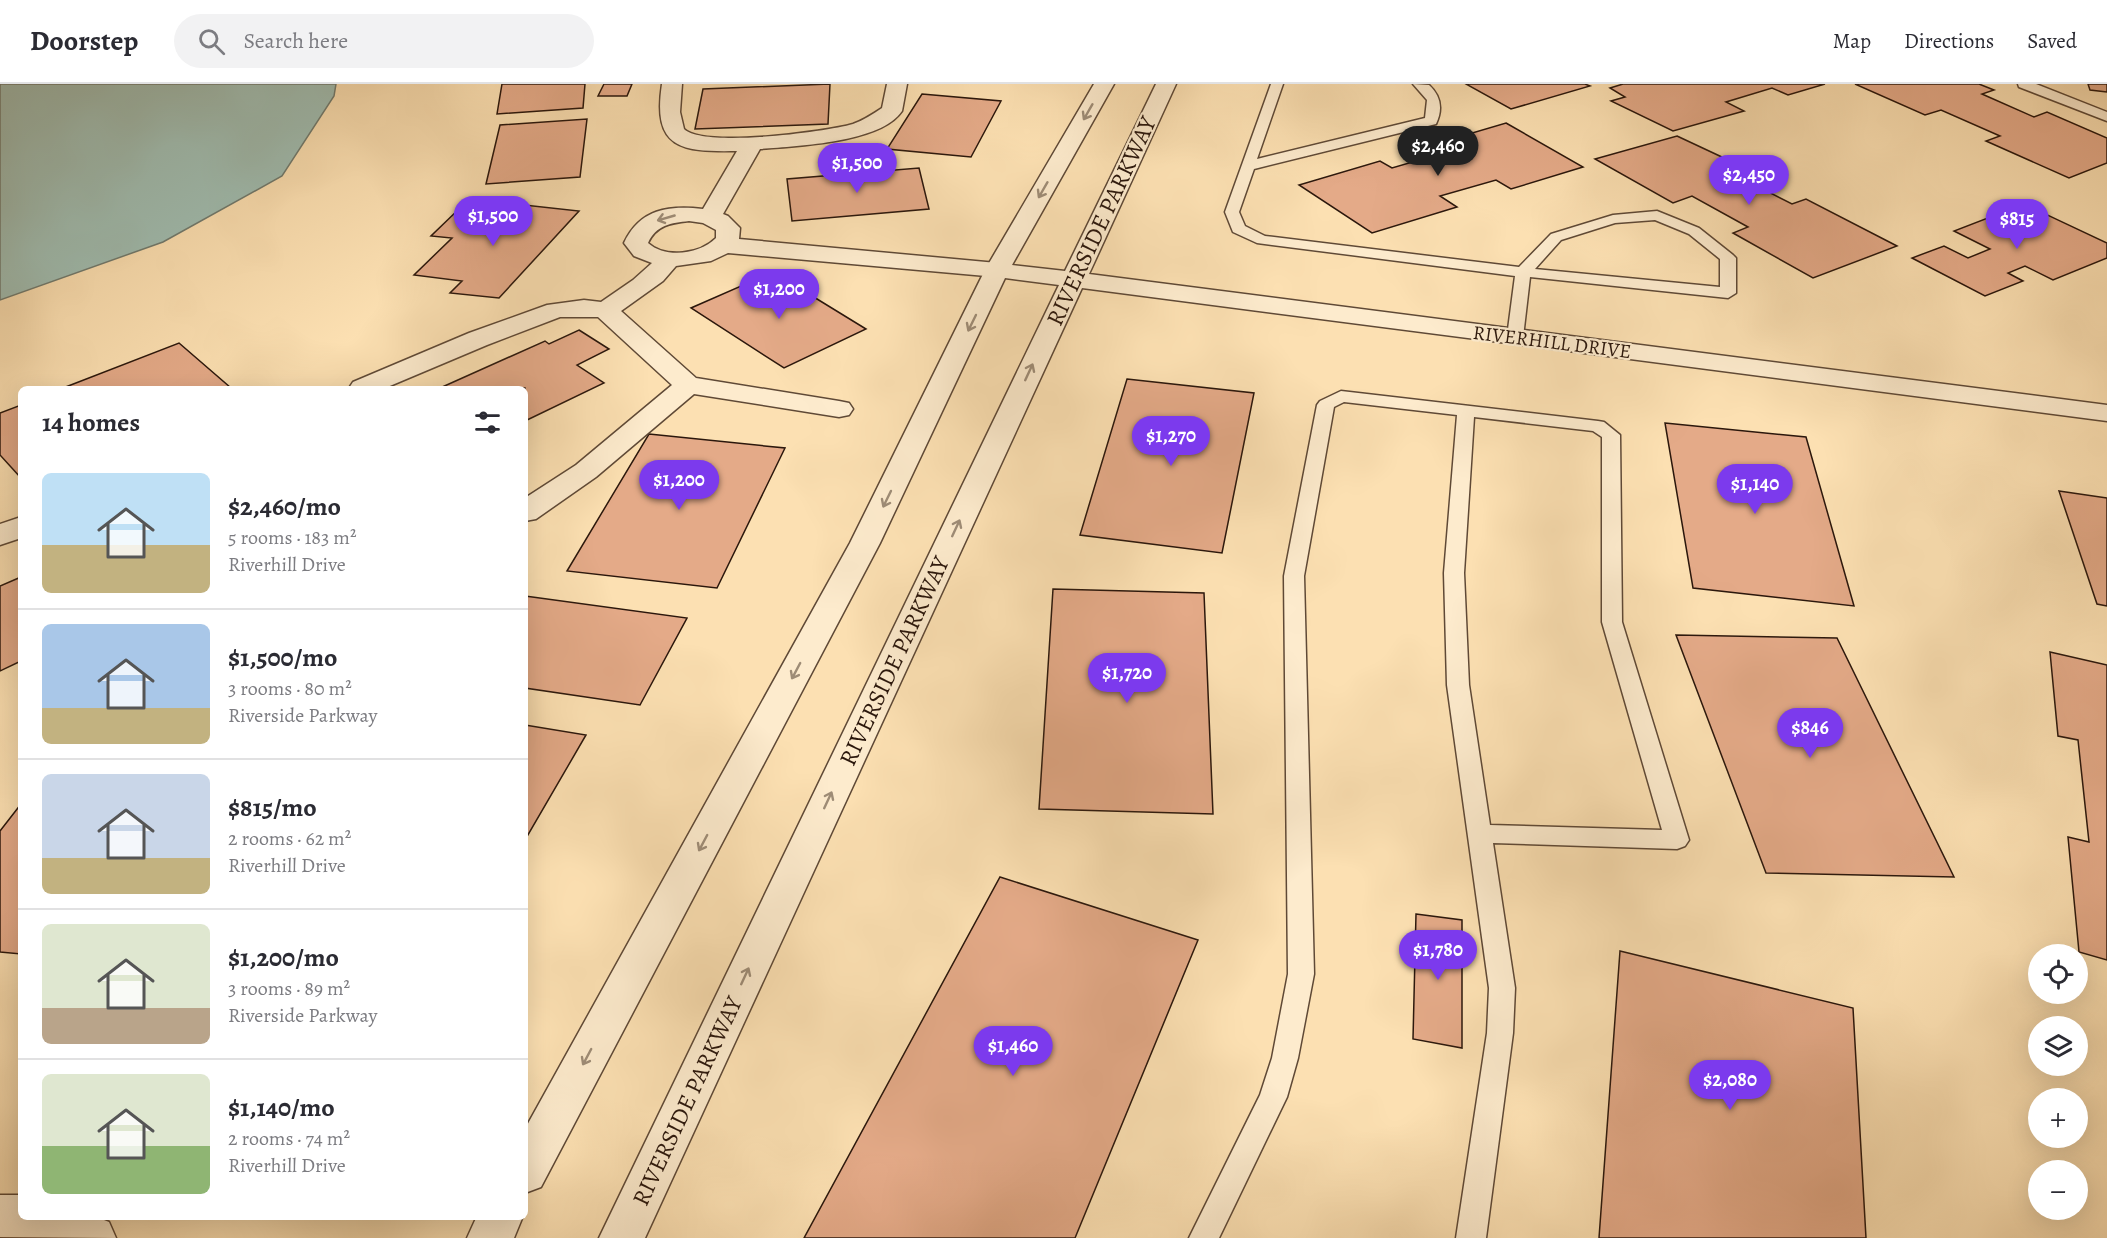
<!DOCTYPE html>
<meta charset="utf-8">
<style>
body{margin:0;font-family:Alegreya,serif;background:#f2f2f3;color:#2b2b33;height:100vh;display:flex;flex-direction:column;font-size:22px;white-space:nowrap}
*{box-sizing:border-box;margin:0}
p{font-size:20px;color:#7c7c81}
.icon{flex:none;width:33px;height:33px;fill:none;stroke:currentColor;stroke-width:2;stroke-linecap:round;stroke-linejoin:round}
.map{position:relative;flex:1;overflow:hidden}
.side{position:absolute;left:18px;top:302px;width:510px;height:834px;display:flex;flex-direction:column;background:#fff;border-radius:9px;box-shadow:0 6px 24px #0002}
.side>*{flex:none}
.buttons{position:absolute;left:2028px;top:860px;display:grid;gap:12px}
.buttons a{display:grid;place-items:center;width:60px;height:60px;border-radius:50%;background:#fff;box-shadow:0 6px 24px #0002;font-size:30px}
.price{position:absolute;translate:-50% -51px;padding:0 14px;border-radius:21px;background:#7c3aed;color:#fff;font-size:20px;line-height:39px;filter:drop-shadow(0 2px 3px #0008)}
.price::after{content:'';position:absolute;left:50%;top:36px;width:18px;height:14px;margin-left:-9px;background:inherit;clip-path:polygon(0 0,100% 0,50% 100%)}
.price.current{background:#222;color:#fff}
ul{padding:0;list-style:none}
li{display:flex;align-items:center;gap:18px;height:150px;padding:0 24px}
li+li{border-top:2px solid #e1e1e2}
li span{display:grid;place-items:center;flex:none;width:168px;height:120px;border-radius:9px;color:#555}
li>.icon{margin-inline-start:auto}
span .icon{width:72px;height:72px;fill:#fffc;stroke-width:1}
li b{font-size:26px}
h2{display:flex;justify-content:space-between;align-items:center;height:72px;padding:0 24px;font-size:26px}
header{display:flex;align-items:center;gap:36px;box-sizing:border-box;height:84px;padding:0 30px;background:#fff;border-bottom:2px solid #e1e1e2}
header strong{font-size:28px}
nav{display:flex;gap:33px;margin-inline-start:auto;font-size:21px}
.search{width:420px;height:54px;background:#f2f2f3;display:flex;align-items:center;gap:15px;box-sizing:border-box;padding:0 21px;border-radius:33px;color:#7c7c81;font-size:22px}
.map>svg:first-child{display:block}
.water{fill:#a0bdb1;stroke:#717b6f;stroke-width:1.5}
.building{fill:#e4aa88;stroke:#2b170c;stroke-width:1.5}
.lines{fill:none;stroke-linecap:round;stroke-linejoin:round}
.service-casing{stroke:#5f4936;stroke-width:3}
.minor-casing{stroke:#5f4936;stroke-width:3}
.tertiary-casing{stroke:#5f4936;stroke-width:3}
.service{fill:#fdebcd;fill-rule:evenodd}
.minor{fill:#fdebcd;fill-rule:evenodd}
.tertiary{fill:#fdebcd;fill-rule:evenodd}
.oneway{stroke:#9e8c76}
.labels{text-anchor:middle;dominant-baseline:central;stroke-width:4.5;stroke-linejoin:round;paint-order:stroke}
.far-street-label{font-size:20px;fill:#2b170c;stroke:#fdebcd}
.street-label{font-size:24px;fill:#2b170c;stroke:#fdebcd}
</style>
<header>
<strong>Doorstep</strong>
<div class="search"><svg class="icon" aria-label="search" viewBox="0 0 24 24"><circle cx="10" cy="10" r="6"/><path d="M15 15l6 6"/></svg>Search here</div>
<nav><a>Map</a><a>Directions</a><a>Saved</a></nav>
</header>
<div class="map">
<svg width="2107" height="1154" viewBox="0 0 2107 1154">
<rect width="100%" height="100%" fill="#fce0b2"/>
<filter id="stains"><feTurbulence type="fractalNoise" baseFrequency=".00333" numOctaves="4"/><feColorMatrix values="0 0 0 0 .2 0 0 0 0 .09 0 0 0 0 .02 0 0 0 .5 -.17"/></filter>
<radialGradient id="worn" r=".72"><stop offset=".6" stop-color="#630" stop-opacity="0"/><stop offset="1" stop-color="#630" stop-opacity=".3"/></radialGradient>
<!-- water -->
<path class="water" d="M0,0H336L334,12L282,92L163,158L0,216Z"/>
<!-- building -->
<g class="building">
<path d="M502,0H585L583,24L497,30Z"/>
<path d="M604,0H632L627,12H598Z"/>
<path d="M830,0L828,40L695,45L703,5Z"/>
<path d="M1466,0H1585L1590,2L1511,25Z"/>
<path d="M1623,0H1825L1788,11L1772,4L1726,18L1744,27L1673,47L1611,17L1625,13L1610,4Z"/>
<path d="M1855,0H1979L1994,6L1982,10L2034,33L2047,28L2107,54V79L2069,94L1986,57L2000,52L1941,26L1925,31Z"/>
<path d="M2088,0H2107V8L2090,6Z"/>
<path d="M922,10L1001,17L971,73L887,65Z"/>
<path d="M587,35L580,93L486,100L500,41Z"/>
<path d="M1506,39L1583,83L1511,105L1496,96L1440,112L1457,123L1372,149L1299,101L1380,77L1392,84L1440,70L1428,62Z"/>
<path d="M1677,52L1756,89L1741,94L1792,120L1806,115L1897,162L1813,194L1733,149L1748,143L1692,112L1673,119L1595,75Z"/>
<path d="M919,84L929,125L792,137L787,95Z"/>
<path d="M2024,120L2107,159V174L2053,196L2025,182L2008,189L2023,197L1985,212L1912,174L1944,162L1968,174L1990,165L1954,147Z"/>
<path d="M524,121L579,127L499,214L450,209L462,197L414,191L452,154L431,152L460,124L515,131Z"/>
<path d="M773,188L866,245L784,284L691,224Z"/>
<path d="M579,246L609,265L577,281L604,299L525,337V304H440L545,257L549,260Z"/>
<path d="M179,259L231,304H63Z"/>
<path d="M1127,295L1254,309L1222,469L1080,451Z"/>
<path d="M21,321V394L0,371V329Z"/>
<path d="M1665,339L1806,353L1854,522L1693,504Z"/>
<path d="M649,350L785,364L717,504L567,487Z"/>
<path d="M2059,407L2107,414V522L2097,520Z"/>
<path d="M21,493V577L0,587V502Z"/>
<path d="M1053,505L1204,509L1213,730L1039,725Z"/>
<path d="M525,512L687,534L640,621L525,604Z"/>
<path d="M1676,551L1837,554L1954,793L1766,789Z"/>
<path d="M2050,568L2107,581V876L2079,868L2068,753L2089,758L2078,656L2058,652Z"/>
<path d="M525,641L586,651L525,756Z"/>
<path d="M21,720V870L0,868V747Z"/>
<path d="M1000,793L1198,856L1075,1154H804Z"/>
<path d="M1416,830L1462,836V964L1413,955Z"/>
<path d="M1620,867L1853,924L1866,1154H1599Z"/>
</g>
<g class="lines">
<defs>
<g id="service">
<path d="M1271,0H1283L1257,75L1425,34L1427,16L1413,0L1429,1C1441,12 1443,25 1436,40L1254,85L1239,128L1245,142L1265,152L1519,183L1551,150L1613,131L1657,127L1699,144L1733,171L1736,174V209L1728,214L1530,193L1523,253L1515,258L1507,253L1515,192L1257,159L1233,148L1225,128ZM1655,136L1689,150L1720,175V203L1535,185L1561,156L1615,139Z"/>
<path d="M2018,0H2036L2107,28V37L2019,3Z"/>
<path d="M1341,307L1598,337L1604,338L1620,351L1622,538L1689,756L1685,762L1677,765L1493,759L1515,904L1513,949L1486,1154H1456L1487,949L1489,904L1447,601L1444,489L1457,331L1344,318L1334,323L1304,492L1314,890L1298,974L1287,1013L1219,1154H1189L1260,1011L1272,974L1288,890L1284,492L1317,321L1320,317ZM1474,333L1593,347L1602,353V538L1662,746L1490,741L1469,601L1464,489Z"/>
</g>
<g id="minor">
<path d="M662,0H682L680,28L684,45C704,64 825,48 853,40C864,36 873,30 882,24L887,0H907L902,27C881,59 796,62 760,65L723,130L728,132L740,144L739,155L997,179L1006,181L1009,186L1006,191L997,193L728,169L711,177L676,182L663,197L621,227L696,294L839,317L849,319L853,325L849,331L839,333L694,310L596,393L536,435L525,437V414L576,381L672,301L598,233H560L487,261L385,304H349L353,298L469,249L547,221L584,216L601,218L633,196L652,179L634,172L624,159C640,125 668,121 703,125L737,67C681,68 652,65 662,0ZM689,137L703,139L716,146V154C700,170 666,175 648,159C656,141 671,139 689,137Z"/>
<path d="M21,433V454L0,461V440Z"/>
<path d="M0,1111H21V1132H94L109,1138L116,1154L0,1153Z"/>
</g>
<g id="tertiary">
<path d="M1094,0H1114L1012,181L1065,187L1156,0H1176L1089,190L2107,321V337L1082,204L645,1154H599L1059,201L1005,194L880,459L541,1103L525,1109V1045L850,459L985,186Z"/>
<path d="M477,1132H523L514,1154H467Z"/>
</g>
</defs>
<!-- service casing -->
<use href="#service" class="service-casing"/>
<!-- minor casing -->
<use href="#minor" class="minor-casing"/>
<!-- tertiary casing -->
<use href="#tertiary" class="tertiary-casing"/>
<!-- service -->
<use href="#service" class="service"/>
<!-- minor -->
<use href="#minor" class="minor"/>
<!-- tertiary -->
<use href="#tertiary" class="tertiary"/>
</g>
<!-- one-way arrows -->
<defs><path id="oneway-shaft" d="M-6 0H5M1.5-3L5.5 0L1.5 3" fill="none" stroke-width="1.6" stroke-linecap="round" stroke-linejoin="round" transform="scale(1.5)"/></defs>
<g class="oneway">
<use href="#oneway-shaft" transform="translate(1088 28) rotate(120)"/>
<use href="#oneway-shaft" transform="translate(1043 106) rotate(120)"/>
<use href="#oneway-shaft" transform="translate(666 134) rotate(164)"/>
<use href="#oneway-shaft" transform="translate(972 239) rotate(116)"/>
<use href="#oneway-shaft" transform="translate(1029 288) rotate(-65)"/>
<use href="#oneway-shaft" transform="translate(887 415) rotate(116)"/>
<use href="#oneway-shaft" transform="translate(956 444) rotate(-65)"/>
<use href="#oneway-shaft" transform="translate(796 587) rotate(118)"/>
<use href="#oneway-shaft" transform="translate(828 716) rotate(-65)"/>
<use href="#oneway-shaft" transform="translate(703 759) rotate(118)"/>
<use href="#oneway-shaft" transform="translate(745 892) rotate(-65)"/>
<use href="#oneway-shaft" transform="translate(587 973) rotate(118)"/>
</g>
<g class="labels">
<!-- far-street labels -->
<g class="far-street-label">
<text transform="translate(1552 258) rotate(7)">RIVERHILL DRIVE</text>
</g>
<!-- street labels -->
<g class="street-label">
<text transform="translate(1101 137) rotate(-65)">RIVERSIDE PARKWAY</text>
<text transform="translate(894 577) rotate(-65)">RIVERSIDE PARKWAY</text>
<text transform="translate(687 1017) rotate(-65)">RIVERSIDE PARKWAY</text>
</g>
</g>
<rect width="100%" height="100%" filter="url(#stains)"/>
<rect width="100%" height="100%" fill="url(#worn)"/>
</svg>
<div class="buttons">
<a><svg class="icon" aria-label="locate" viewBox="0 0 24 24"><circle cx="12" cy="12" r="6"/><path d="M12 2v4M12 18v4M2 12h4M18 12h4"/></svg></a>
<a><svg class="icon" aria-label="layers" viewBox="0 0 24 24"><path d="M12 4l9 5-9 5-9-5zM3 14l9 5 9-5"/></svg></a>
<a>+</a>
<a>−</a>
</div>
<b class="price current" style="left:1438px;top:93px">$2,460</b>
<b class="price" style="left:857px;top:110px">$1,500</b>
<b class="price" style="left:1749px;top:122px">$2,450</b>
<b class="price" style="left:493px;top:163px">$1,500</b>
<b class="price" style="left:2017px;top:166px">$815</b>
<b class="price" style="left:779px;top:236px">$1,200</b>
<b class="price" style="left:1171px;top:383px">$1,270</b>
<b class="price" style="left:679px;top:427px">$1,200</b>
<b class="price" style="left:1755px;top:431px">$1,140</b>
<b class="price" style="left:1127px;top:620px">$1,720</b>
<b class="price" style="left:1810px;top:675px">$846</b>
<b class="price" style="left:1438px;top:897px">$1,780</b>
<b class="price" style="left:1013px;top:993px">$1,460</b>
<b class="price" style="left:1730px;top:1027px">$2,080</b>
<section class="side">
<h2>14 homes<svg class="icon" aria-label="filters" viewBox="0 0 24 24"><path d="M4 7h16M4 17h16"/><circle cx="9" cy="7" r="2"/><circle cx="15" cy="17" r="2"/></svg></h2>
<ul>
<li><span style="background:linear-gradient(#bfe0f5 60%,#c2b280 0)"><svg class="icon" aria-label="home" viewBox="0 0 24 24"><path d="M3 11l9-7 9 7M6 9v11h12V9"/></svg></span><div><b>$2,460/mo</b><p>5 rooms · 183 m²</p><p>Riverhill Drive</p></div></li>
<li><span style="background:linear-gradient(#a9c7e8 70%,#c2b280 0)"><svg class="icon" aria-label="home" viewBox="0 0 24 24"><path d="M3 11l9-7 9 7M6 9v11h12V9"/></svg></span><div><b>$1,500/mo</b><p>3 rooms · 80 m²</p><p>Riverside Parkway</p></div></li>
<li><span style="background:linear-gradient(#c9d6e8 70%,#c2b280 0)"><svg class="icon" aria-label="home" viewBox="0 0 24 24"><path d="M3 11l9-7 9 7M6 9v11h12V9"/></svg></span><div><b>$815/mo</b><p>2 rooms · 62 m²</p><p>Riverhill Drive</p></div></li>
<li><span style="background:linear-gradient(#dfe7d0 70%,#b9a48a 0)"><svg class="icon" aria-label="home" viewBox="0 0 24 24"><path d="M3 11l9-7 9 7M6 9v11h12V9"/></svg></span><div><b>$1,200/mo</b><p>3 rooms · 89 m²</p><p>Riverside Parkway</p></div></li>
<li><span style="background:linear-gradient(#dfe7d0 60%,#8fb573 0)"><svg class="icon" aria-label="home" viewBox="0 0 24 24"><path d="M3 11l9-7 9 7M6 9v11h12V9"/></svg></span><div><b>$1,140/mo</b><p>2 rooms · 74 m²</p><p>Riverhill Drive</p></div></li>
</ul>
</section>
</div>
